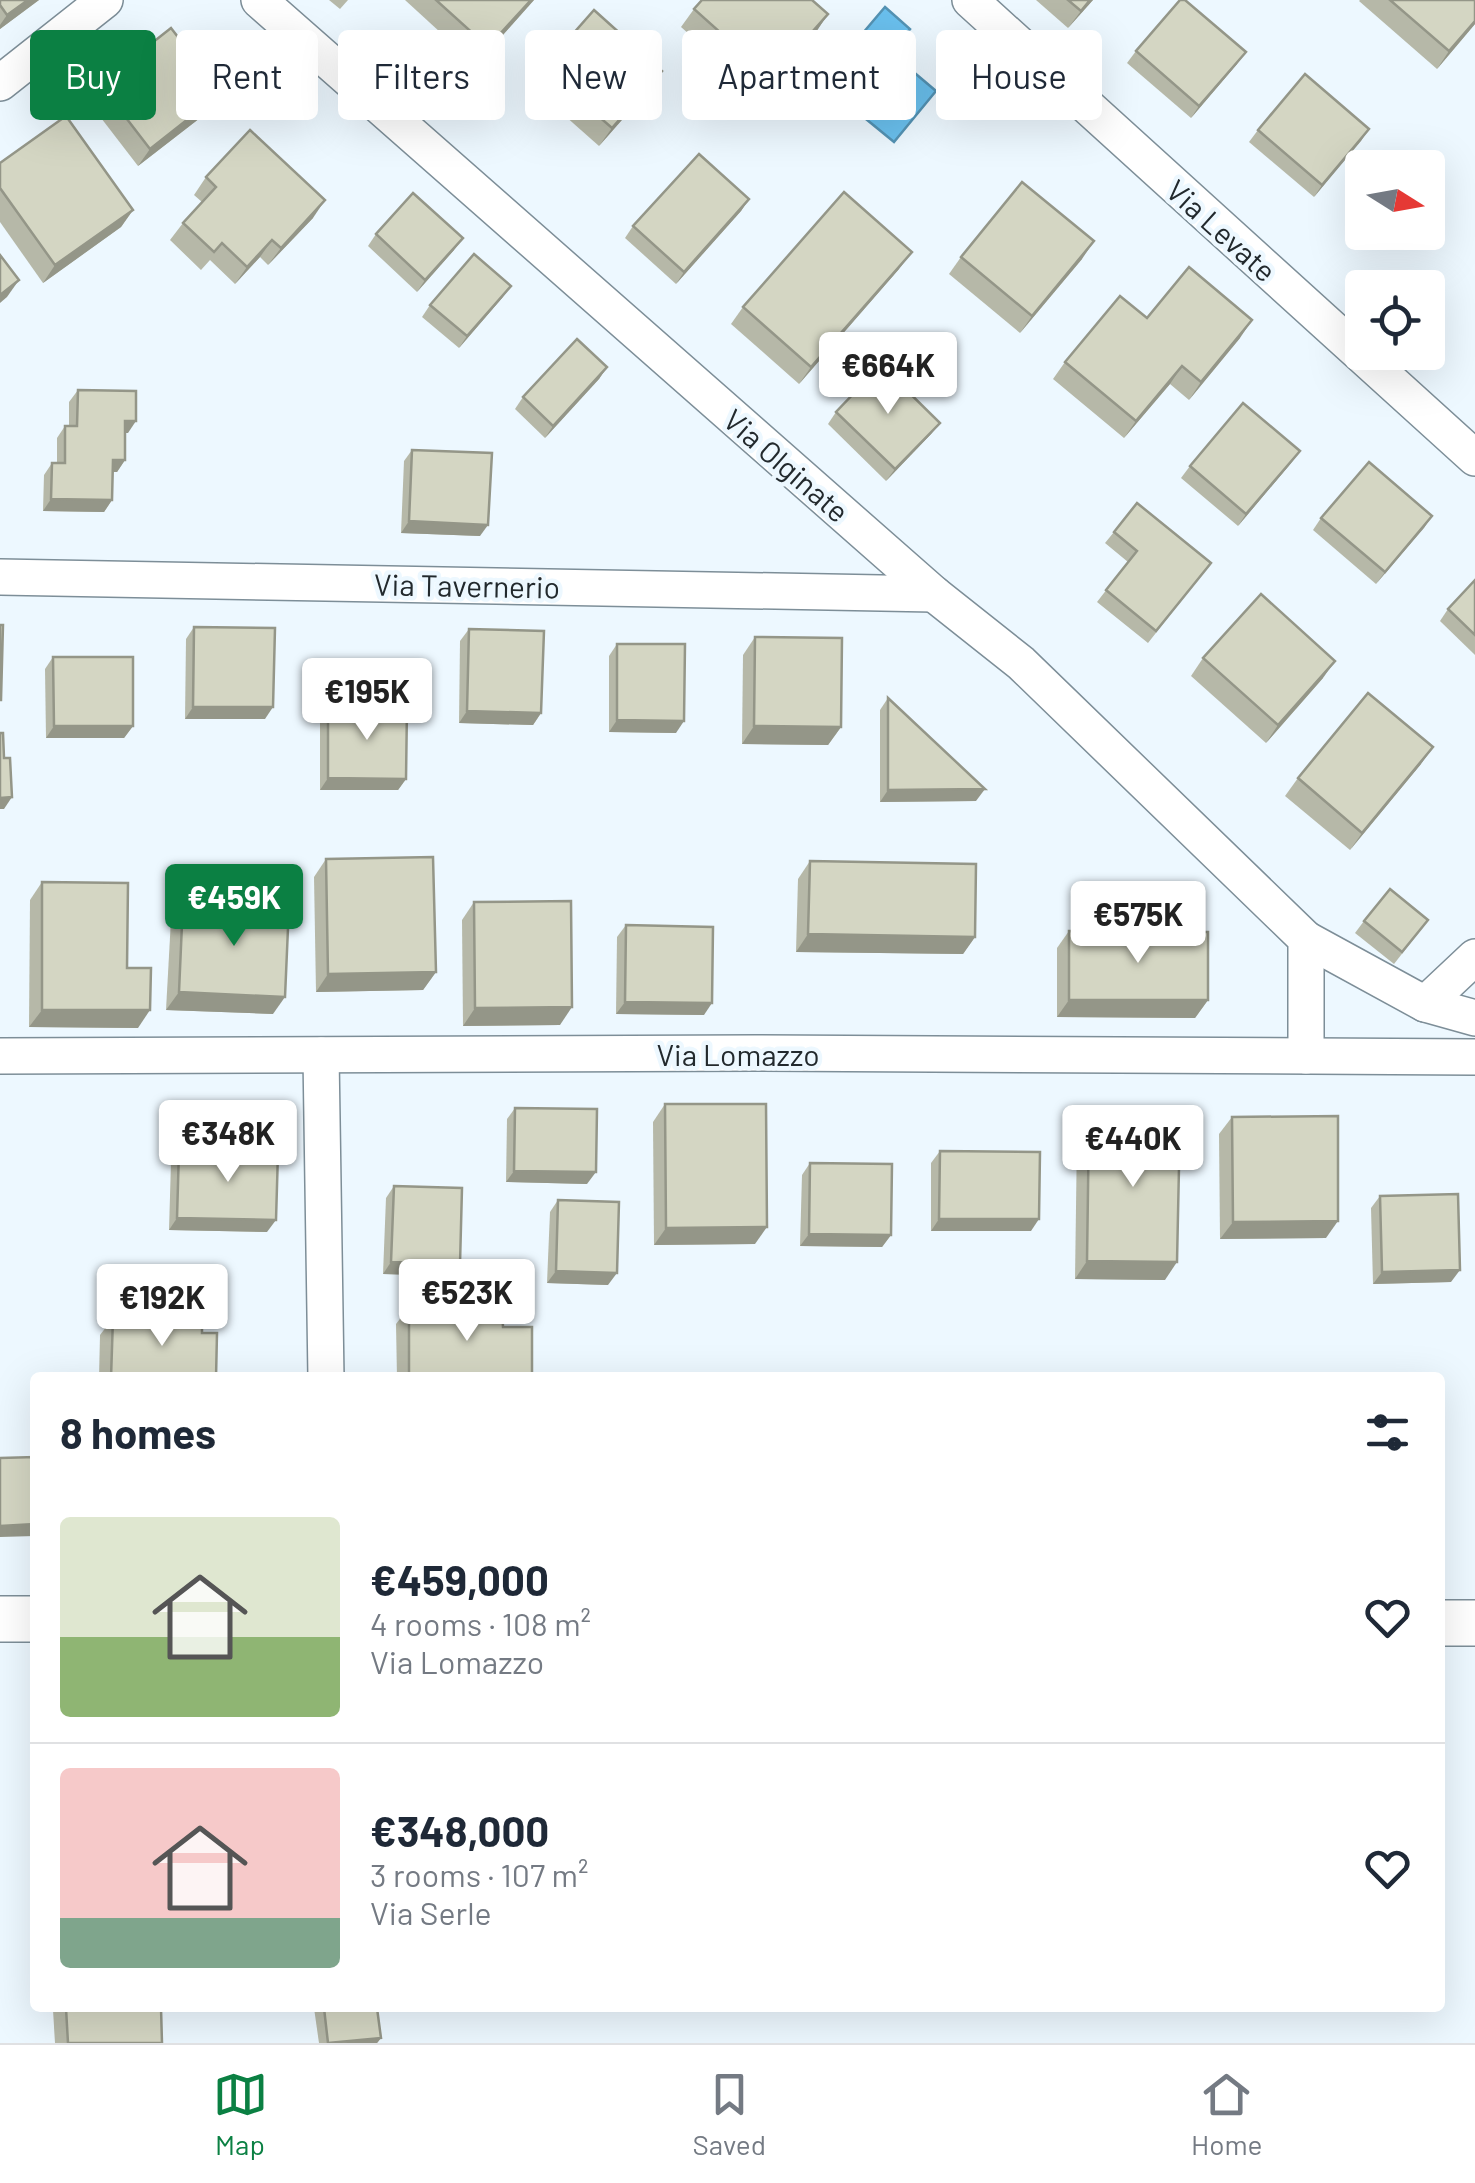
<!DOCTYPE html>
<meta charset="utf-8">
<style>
body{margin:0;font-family:Barlow,sans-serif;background:#f2f2f3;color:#1f2937;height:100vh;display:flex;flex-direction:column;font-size:38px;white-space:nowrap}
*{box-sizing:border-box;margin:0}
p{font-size:32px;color:#747a83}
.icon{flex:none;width:55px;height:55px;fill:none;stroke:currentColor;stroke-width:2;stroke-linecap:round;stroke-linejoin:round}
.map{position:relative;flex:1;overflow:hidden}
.details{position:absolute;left:30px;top:1372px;width:1415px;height:640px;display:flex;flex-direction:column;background:#fff;border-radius:10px;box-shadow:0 10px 40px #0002}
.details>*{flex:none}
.banner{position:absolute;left:30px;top:30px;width:1415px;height:90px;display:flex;gap:20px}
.needle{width:65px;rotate:101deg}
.buttons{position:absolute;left:1345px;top:150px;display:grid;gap:20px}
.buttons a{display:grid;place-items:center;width:100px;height:100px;border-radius:10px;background:#fff;box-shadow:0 10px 40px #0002;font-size:50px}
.price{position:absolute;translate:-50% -85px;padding:0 22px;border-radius:10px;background:#fff;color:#222;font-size:32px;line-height:65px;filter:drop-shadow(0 2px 5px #0008)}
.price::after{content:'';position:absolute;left:50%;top:60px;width:30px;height:22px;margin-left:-15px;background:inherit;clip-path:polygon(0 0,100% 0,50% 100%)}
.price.on{background:#0b8043;color:#fff}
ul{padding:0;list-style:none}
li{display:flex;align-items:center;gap:30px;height:250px;padding:0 30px}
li+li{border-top:2px solid #e0e1e3}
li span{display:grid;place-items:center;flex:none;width:280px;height:200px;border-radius:10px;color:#555}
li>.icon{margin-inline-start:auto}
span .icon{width:120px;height:120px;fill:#fffc;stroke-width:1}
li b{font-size:42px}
h2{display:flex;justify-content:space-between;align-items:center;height:120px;padding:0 30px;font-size:42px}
.chip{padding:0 35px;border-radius:10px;background:#fff;box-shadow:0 10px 40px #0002;font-size:35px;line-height:90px}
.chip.on{background:#0b8043;color:#fff}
.tab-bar{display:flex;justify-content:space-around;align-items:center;height:140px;border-top:2px solid #e0e1e3;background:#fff;font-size:28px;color:#747a83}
.tab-bar a{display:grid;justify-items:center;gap:5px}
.tab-bar .on{color:#0b8043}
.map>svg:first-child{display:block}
.water{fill:#6ac0ee;stroke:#5493b4;stroke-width:2.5}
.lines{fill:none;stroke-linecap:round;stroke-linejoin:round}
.minor-casing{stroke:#7d8e98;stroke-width:38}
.tertiary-casing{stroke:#7d8e98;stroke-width:48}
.minor{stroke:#fff;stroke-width:35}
.tertiary{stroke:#fff;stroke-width:45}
.wall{fill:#b6b8a8}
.shaded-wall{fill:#949688}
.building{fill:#d4d6c3;stroke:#949688;stroke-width:2.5}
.labels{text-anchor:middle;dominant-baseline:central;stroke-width:9;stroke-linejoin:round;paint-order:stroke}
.street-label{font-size:30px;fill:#22292d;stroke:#edf8ff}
</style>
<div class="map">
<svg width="1475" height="2043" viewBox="0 0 1475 2043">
<rect width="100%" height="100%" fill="#edf8ff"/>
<!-- water -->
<g class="water">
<path d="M885,7L910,29L870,75L845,54Z"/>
<path d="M910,69L936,91L894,142L866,119Z"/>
</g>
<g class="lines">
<defs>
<g id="minor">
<path d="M259,0L934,594L1021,663L1306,939V1056"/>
<path d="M970,0L1475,458"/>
<path d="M0,83L105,0"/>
<path d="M0,577L934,594"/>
<path d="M1306,939L1425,1004L1475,1018"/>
<path d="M1425,1004L1475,957"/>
<path d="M321,1055L326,1378"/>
<path d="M0,1056L755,1053L1475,1057"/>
</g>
<g id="tertiary">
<path d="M0,1619H35"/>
<path d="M1440,1623H1475"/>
</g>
</defs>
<!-- minor casing -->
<use href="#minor" class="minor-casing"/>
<!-- tertiary casing -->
<use href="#tertiary" class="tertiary-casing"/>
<!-- minor -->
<use href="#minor" class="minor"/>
<!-- tertiary -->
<use href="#tertiary" class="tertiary"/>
</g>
<!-- wall -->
<g class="wall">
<path d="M0,0H39L0,29Z"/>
<path d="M329,0H348L340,9Z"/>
<path d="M405,0H534L476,65Z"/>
<path d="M1036,0H1093L1068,28Z"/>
<path d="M1360,0H1475V24L1437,69L1359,1Z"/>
<path d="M694,9L828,14L816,32L784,67L774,58L749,87L681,27Z"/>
<path d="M1136,51L1237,64L1191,118L1127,63Z"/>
<path d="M543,68L650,88L599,146L530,85Z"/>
<path d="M100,84L221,93L209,111L138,166L88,101Z"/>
<path d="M1369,129L1314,197L1249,142L1258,130Z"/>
<path d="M0,163L133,210L121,227L43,283L0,222Z"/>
<path d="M206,177L313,218L268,265L260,257L235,284L210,260L201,270L170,240L183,223L202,202L194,195Z"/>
<path d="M749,199L741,211L676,284L625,238L633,226Z"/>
<path d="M376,234L454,250L417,292L368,246Z"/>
<path d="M961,257L1082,259L1020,333L949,274Z"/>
<path d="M899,269L799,384L731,324L743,307Z"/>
<path d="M511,286L502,298L459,348L422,317L430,305Z"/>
<path d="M1147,318L1240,338L1189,400L1170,384L1124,438L1053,379L1065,362Z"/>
<path d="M607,367L599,379L545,438L515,409L523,397Z"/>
<path d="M78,390L128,433H125V460L117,472H113L112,500L104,512L43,511L44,475L52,463H57V438L65,426H69V402Z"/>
<path d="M836,412L940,423L931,434L886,481L828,424Z"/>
<path d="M412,450L480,536L401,533L404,461Z"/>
<path d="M1291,463L1238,526L1181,478L1190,466Z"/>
<path d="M1432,516L1376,584L1313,530L1321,518Z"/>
<path d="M1114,532L1211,563L1148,643L1097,602L1128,562L1105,543Z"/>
<path d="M1475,580V655L1440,621L1448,609Z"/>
<path d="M194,627L265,719H185L186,639Z"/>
<path d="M469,629L541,713L533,725L459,723L460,641Z"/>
<path d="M755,637L841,727L828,745L742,744L743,655Z"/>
<path d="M617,644L676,733L609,732V656Z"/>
<path d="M53,657L133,726L124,738H46L45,669Z"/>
<path d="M1203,658L1323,678L1266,743L1191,676Z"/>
<path d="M888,698L976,801L880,802V710Z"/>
<path d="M328,707L406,779L398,790H320V719Z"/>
<path d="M1421,764L1350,850L1285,796L1298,778Z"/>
<path d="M326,859L436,972L423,990L316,992L314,877Z"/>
<path d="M810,861L975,937L963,954L796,952L798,879Z"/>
<path d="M42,882L127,968L138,1028L29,1027L30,900Z"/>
<path d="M183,901L273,1014L166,1010L171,919Z"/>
<path d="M474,902L560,1025L463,1026L462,920Z"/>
<path d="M1364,921L1419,932L1394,964L1355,933Z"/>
<path d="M626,925L704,1015L616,1014L617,937Z"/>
<path d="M1069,931L1208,1000L1195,1018L1057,1017V948Z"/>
<path d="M665,1104L755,1244L654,1245L653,1122Z"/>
<path d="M515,1108L587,1184L506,1182L507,1119Z"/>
<path d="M1232,1117L1326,1238L1220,1239L1219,1134Z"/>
<path d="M1089,1119L1165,1280L1075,1279L1077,1136Z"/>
<path d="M179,1150L267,1232L169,1230L171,1162Z"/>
<path d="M940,1151L1031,1231H931V1163Z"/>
<path d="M810,1163L891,1235L882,1247L800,1246L802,1175Z"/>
<path d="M394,1186L451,1276L383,1274L386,1198Z"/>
<path d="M1380,1196L1451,1282L1373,1284L1371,1208Z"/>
<path d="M558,1200L608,1285L547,1283L550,1212Z"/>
<path d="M409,1307L503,1327L532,1378H397L396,1324Z"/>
<path d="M113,1318L216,1378H99L100,1335Z"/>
<path d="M55,2008H161L162,2043H55L53,2010Z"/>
<path d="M314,2008H377L381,2038L377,2043H319Z"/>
</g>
<!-- shaded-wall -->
<g class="shaded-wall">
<path d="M28,0H39L0,29V25L7,15Z"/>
<path d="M531,0H534L476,65L488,47Z"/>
<path d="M1090,0H1093L1068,28L1081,11Z"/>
<path d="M828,14L816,32L784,67L796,50Z"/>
<path d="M1475,21V24L1437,69L1449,51Z"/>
<path d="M786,41L774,58L749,87L761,69Z"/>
<path d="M1246,52L1237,64L1191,118L1199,106Z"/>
<path d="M662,71L650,88L599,146L612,128Z"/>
<path d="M221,93L209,111L138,166L150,149Z"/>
<path d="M1369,129L1361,141L1314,197L1322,185Z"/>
<path d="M749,199L741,211L676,284L684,272Z"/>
<path d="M325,200L313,218L268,265L281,248Z"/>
<path d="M133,210L121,227L43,283L55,265Z"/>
<path d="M463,238L454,250L417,292L425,280Z"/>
<path d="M272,240L260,257L235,284L247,267Z"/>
<path d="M1094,241L1082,259L1020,333L1032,316Z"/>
<path d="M912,252L899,269L799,384L811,367Z"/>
<path d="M19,280L7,297L0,303V295Z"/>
<path d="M511,286L502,298L459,348L467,336Z"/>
<path d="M1252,320L1240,338L1189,400L1201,382Z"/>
<path d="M1182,366L1170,384L1124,438L1136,421Z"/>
<path d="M607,367L599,379L545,438L553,426Z"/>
<path d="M125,421H136L128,433H117Z"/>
<path d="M940,423L931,434L886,481L895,469Z"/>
<path d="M1300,451L1291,463L1238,526L1246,514Z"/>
<path d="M113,460H125L117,472H105Z"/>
<path d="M51,499L112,500L104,512L43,511Z"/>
<path d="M1432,516L1424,528L1376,584L1385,572Z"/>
<path d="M409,521L488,525L480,536L401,533Z"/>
<path d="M1335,661L1323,678L1266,743L1278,725Z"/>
<path d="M193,707H273L265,719H185Z"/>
<path d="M467,711L541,713L533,725L459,723Z"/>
<path d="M617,720L684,721L676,733L609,732Z"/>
<path d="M54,726H133L124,738H46Z"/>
<path d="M754,726L841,727L828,745L742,744Z"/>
<path d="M1433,747L1421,764L1350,850L1362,833Z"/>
<path d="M328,778L406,779L398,790H320Z"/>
<path d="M985,789L976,801L880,802L888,790Z"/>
<path d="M12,797L4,809H0V798Z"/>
<path d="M808,934L975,937L963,954L796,952Z"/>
<path d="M436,972L423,990L316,992L328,974Z"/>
<path d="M179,992L285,997L273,1014L166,1010Z"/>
<path d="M1069,1000H1208L1195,1018L1057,1017Z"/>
<path d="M625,1002L712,1003L704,1015L616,1014Z"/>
<path d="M572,1007L560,1025L463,1026L475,1008Z"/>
<path d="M42,1010H150L138,1028L29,1027Z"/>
<path d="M514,1171L596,1172L587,1184L506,1182Z"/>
<path d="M177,1218L276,1220L267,1232L169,1230Z"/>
<path d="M939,1219H1039L1031,1231H931Z"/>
<path d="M1338,1221L1326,1238L1220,1239L1233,1222Z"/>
<path d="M767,1227L755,1244L654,1245L666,1228Z"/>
<path d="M809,1234L891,1235L882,1247L800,1246Z"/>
<path d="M1087,1261L1177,1262L1165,1280L1075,1279Z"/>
<path d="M391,1262L460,1264L451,1276L383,1274Z"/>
<path d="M1460,1270L1451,1282L1373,1284L1382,1272Z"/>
<path d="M556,1271L617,1273L608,1285L547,1283Z"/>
<path d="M35,1524V1536L0,1537V1526Z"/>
<path d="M381,2038L377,2043H339Z"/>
</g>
<!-- building -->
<g class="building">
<path d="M0,0H28L7,15L0,5Z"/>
<path d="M436,0H531L488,47Z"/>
<path d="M702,0H812L828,14L796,50L786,41L761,69L694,9Z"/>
<path d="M1068,0H1090L1081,11Z"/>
<path d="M1180,0H1185L1246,52L1199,106L1136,51Z"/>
<path d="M1390,0H1475V21L1449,51Z"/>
<path d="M594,10L662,71L612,128L543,68Z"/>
<path d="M171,28L221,93L150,149L100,84Z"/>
<path d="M1305,74L1369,129L1322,185L1258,130Z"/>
<path d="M66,116L133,210L55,265L0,188V163Z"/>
<path d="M250,130L325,200L281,248L272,240L247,267L222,243L214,252L183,223L216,187L206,177Z"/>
<path d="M699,154L749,199L684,272L633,226Z"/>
<path d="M1022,182L1094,241L1032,316L961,257Z"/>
<path d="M844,192L912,252L811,367L743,307Z"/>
<path d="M413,193L463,238L425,280L376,234Z"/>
<path d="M474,254L511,286L467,336L430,305Z"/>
<path d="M0,255L19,280L0,295Z"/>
<path d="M1189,267L1252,320L1201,382L1182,366L1136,421L1065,362L1120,296L1147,318Z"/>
<path d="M577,339L607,367L553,426L523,397Z"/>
<path d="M881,365L940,423L895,469L836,412Z"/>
<path d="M78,390L136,391V421H125V460H113L112,500L51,499L52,463H65V426H77Z"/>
<path d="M1243,403L1300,451L1246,514L1190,466Z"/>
<path d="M412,450L492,453L488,525L409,521Z"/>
<path d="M1369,462L1432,516L1385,572L1321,518Z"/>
<path d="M1137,503L1211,563L1156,631L1106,590L1137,551L1114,532Z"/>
<path d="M1475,580V635L1448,609Z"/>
<path d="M1261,594L1335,661L1278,725L1203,658Z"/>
<path d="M0,625H3L1,700H0Z"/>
<path d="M194,627L275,628L273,707H193Z"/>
<path d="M469,629L544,631L541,713L467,711Z"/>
<path d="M755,637L842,638L841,727L754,726Z"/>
<path d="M617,644H685L684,721L617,720Z"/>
<path d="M53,657H133V726H54Z"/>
<path d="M1368,693L1433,747L1362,833L1298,778Z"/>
<path d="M888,698L985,789L888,790Z"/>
<path d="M328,707H407L406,779L328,778Z"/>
<path d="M0,733H3L4,758H10L12,797L0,798Z"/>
<path d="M433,857L436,972L328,974L326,859Z"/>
<path d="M810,861L976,864L975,937L808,934Z"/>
<path d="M42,882L128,883L127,968H151L150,1010H42Z"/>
<path d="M1390,889L1428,920L1402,952L1364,921Z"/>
<path d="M183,901L289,905L285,997L179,992Z"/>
<path d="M571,901L572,1007L475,1008L474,902Z"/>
<path d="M626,925L713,927L712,1003L625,1002Z"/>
<path d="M1069,931L1208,932V1000H1069Z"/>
<path d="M665,1104H766L767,1227L666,1228Z"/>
<path d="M515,1108L597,1109L596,1172L514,1171Z"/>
<path d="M1338,1116V1221L1233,1222L1232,1117Z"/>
<path d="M1089,1119L1180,1120L1177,1262L1087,1261Z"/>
<path d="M179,1150L278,1152L276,1220L177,1218Z"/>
<path d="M940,1151L1040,1152L1039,1219H939Z"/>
<path d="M810,1163L892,1164L891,1235L809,1234Z"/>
<path d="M394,1186L462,1188L460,1264L391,1262Z"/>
<path d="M1458,1194L1460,1270L1382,1272L1380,1196Z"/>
<path d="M558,1200L619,1202L617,1273L556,1271Z"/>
<path d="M502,1306L503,1327H532V1378H409V1307Z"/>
<path d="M113,1318L202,1320V1333H217L216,1378H111Z"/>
<path d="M35,1457V1524L0,1526V1458Z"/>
<path d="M66,2008H161L162,2043H68Z"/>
<path d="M324,2008H377L381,2038L328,2043Z"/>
</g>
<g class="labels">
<!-- street labels -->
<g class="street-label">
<text transform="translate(1222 230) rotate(42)">Via Levate</text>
<text transform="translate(787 465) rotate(41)">Via Olginate</text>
<text transform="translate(467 585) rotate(1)">Via Tavernerio</text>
<text x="738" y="1054">Via Lomazzo</text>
</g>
</g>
</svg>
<div class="buttons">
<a><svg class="needle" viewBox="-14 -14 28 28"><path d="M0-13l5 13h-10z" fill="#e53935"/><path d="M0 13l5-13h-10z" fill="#747a83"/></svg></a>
<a><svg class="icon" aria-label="locate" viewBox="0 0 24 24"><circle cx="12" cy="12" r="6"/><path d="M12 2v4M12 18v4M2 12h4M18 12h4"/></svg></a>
</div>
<b class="price" style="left:888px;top:417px">€664K</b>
<b class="price" style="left:367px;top:743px">€195K</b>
<b class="price on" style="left:234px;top:949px">€459K</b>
<b class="price" style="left:1138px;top:966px">€575K</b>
<b class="price" style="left:228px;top:1185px">€348K</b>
<b class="price" style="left:1133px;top:1190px">€440K</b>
<b class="price" style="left:467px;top:1344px">€523K</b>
<b class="price" style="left:162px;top:1349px">€192K</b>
<div class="banner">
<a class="chip on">Buy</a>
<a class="chip">Rent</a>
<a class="chip">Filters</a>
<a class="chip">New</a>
<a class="chip">Apartment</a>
<a class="chip">House</a>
</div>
<section class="details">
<h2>8 homes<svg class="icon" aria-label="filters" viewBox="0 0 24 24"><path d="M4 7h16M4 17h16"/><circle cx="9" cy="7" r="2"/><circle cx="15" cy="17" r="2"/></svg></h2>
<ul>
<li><span style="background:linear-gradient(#dfe7d0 60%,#8fb573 0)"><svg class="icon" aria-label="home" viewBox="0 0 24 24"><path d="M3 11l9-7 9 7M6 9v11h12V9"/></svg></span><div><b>€459,000</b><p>4 rooms · 108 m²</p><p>Via Lomazzo</p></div><svg class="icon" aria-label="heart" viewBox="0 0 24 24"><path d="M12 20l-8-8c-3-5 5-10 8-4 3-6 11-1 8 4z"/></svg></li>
<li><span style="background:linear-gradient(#f6c9c9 75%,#7fa58c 0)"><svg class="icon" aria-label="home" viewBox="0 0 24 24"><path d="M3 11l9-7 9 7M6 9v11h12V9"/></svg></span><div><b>€348,000</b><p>3 rooms · 107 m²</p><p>Via Serle</p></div><svg class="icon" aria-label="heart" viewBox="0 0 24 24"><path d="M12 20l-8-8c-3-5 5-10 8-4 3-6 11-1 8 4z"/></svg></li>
</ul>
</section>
</div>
<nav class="tab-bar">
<a class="on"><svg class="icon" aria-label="map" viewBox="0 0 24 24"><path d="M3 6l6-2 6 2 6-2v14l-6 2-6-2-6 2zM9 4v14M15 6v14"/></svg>Map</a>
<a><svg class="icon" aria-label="saved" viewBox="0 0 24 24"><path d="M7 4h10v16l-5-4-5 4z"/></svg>Saved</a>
<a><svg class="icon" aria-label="home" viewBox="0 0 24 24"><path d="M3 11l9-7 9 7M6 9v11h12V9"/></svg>Home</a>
</nav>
